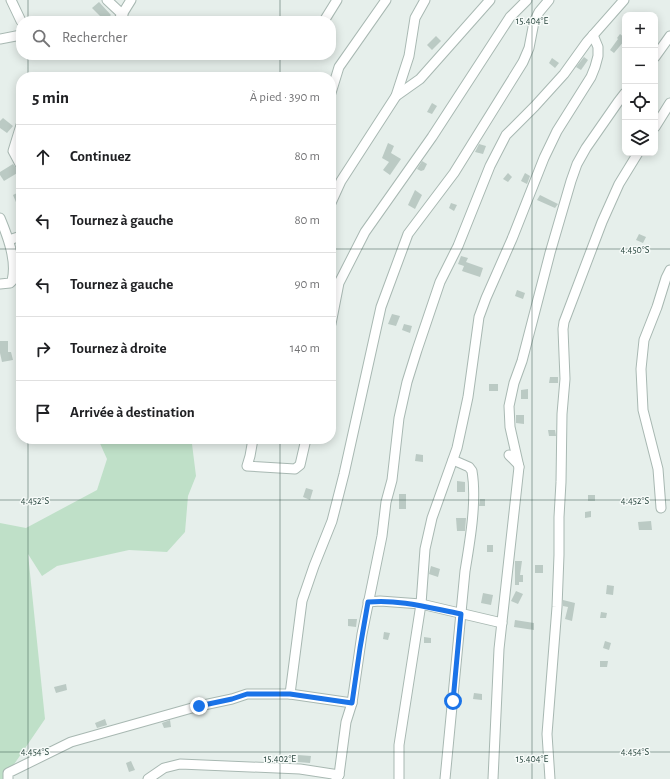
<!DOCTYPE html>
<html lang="fr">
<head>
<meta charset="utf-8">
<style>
  body { margin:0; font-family:"Alegreya Sans",sans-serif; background:#f6f6f6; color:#202124 }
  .controls { position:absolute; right:12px; top:12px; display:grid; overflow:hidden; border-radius:8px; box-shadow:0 2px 10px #0003 }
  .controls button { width:36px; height:36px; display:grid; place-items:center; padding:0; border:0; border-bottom:1px solid #e0e0e0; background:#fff; color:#202124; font:20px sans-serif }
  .stop { position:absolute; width:12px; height:12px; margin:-9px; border:3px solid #1a73e8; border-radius:50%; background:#fff }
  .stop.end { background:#1a73e8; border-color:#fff; box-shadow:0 1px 4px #0008 }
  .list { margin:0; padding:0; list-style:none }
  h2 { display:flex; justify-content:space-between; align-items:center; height:52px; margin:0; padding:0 16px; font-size:17px }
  h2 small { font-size:13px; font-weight:400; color:#757577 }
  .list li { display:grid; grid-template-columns:26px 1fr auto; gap:12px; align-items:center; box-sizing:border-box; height:64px; padding:0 16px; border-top:1px solid #e0e0e0 }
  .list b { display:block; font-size:15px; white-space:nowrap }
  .list em { font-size:13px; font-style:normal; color:#757577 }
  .icon { flex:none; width:22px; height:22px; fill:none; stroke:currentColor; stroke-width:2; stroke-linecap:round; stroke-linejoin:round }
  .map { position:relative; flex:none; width:670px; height:779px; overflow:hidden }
  .search { position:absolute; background:#fff; box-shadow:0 2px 10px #0003; left:16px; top:16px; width:320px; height:44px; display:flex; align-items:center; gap:10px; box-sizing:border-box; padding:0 14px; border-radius:16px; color:#757577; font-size:15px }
  .panel { position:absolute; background:#fff; box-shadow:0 2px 10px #0003; left:16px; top:72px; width:320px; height:372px; border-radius:16px }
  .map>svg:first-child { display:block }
</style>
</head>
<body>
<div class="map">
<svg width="670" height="779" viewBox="0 0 670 779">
  <rect width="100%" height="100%" fill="#e6efeb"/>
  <path fill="#bfe0c8" d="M98,439H187L192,444L196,476L188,496L185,532L167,552L129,550L57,566L42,576L28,554L45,719L4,779H0V523L26,528L97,490L107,459Z"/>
  <g fill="#bbcac4">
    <path d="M99,2L111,15L105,21L92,8Z"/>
    <path d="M620,34L625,38V40L614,53L610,50L618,39L617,38Z"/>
    <path d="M436,36L441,41L432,50L427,45Z"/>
    <path d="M584,57L588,60L581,70L576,67Z"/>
    <path d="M552,58L559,63L555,68L549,63Z"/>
    <path d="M432,103L437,106L432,114L427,112Z"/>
    <path d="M3,118L13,126L7,133L0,128V121Z"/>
    <path d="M388,143L394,146L391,153L401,159L390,175L383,170L389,162L382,158Z"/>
    <path d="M479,144L486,146L483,154L475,152Z"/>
    <path d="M422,161L427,164L424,170L421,171L417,169Z"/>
    <path d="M13,164L19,172L4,181L0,175V172Z"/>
    <path d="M508,173L512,177L508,182L503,179Z"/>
    <path d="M525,173L530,176L527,184L521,181Z"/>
    <path d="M415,190L422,195L415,209L408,205Z"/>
    <path d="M21,191V214L13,195Z"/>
    <path d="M540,195L558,204L555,208L537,200Z"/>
    <path d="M451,203L457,205L454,211L449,208Z"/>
    <path d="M639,234L646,237L643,243L636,240Z"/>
    <path d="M461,256L468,258L466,262L483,268L480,277L462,271L464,266L458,264Z"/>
    <path d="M517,290L525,293L523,299L515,296Z"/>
    <path d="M392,314L400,316L396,326L388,324Z"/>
    <path d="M404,324L412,326L410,333L402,330Z"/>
    <path d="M0,341H8V352H11L13,360L2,362L0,353Z"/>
    <path d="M550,377H558V383H549Z"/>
    <rect x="489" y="384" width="9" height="7"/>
    <path d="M528,389V399H521V390Z"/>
    <path d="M516,415H524V424L516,423Z"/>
    <path d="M548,430H555L556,436H549Z"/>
    <path d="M416,454L423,455V462L415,461Z"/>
    <path d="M457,481L465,482V492H457Z"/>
    <path d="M306,488L313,490L310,500L303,497Z"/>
    <rect x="399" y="494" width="7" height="15"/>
    <rect x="588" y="495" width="7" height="6"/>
    <path d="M480,499H485V506H479Z"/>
    <path d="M591,511V517L585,518V512Z"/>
    <path d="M456,518H466L465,531H457Z"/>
    <path d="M651,521L652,530H639L638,522Z"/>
    <rect x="487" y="545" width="6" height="7"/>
    <path d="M515,561H522L520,575H523V582H519V585H515Z"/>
    <rect x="535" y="565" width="8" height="8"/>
    <path d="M431,566L440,569L438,577L429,574Z"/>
    <path d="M607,585L614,586L613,595L606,594Z"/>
    <path d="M516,591L523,594L518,604L511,601Z"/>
    <path d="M483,593L493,595L491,605L481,603Z"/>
    <path d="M563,600L575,603L572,621L565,619L568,607L563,606Z"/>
    <path d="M601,612L607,613L606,618H600Z"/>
    <path d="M348,619H357L356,627L348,626Z"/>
    <path d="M515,620L534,623V630L514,627Z"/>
    <path d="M384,632L390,633L388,640L383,639Z"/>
    <path d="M424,637L431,638V643H424Z"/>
    <path d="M605,641L611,643L609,650L603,648Z"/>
    <path d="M600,661H608L607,667H600Z"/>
    <path d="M66,684L67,690L56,693L54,687Z"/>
    <path d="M474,693L482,694V700L473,699Z"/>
    <path d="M105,719L107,725L97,728L95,723Z"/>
    <path d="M170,720L171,727L164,728L162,723Z"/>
    <path d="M298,755L311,756L310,763L298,762Z"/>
    <path d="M131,761L135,770L129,772L126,763Z"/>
  </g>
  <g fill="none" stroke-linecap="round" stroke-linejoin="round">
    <defs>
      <g id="street">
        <path d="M11,0L21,21"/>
        <path d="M107,0L123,15"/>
        <path d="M118,21L131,0"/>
        <path d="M324,21L337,0"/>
        <path d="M0,39L21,35"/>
        <path d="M655,57L670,36"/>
        <path d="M331,93L339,67L386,0"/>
        <path d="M396,96L409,56L415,18L425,0"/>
        <path d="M21,125L13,151L21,166"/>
        <path d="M655,127L670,103"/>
        <path d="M331,203L341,181L396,96L420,79L490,0"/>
        <path d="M0,218C8,237 17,261 12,281L10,283L0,284"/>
        <path d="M9,240L21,236"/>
        <path d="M331,324L339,283L365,232L432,137L510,17L527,0"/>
        <path d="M253,439L250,456L247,466L295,469L300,465L306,439"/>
        <path d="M519,467L510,427L509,406L514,383L522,361L550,253L571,181L577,164L586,148L618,102L625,93"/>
        <path d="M661,508L658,469L643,410L641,369L644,340L657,307L666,278L670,270"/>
        <path d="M368,602L380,601L421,604L502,623"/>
        <path d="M290,694L302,601L314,566L332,521L344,474L377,325L381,307L408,234L454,173L523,62L529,48L534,22L539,12L549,0"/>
        <path d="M8,779V773L71,742L199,706L232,699L247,694H290L352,703"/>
        <path d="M148,779L164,768L180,764L300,769L339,775"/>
        <path d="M336,779L339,775L346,722L352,703L362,634L382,536L386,502L392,480L399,418L407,382L417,350L440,282L458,246L490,166L506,135L535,106L564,74L587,42L624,0"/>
        <path d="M399,779V745L421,604L425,549L432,518L457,448L468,397L479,317L486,298L512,239L544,158L557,131L591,77L595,67L598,56V47L593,35"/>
        <path d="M445,779L465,571C470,541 477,501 472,471L469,467L453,460"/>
        <path d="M493,779L499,649L519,467L518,464L509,455"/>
        <path d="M550,779L547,734L557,607L559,555V517L561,482L562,414L565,379L563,329L564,322L602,222L619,184L638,153"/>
      </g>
    </defs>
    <use href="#street" stroke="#a8b8b2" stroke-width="11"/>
    <use href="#street" stroke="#fff" stroke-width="9"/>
  </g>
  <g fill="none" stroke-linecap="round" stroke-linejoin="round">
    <path stroke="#1a73e8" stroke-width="5" d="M199,706L232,699L247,694H290L352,703L360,648L368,602C400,599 430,608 461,614L453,701"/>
  </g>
  <path fill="none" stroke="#24423a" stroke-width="1" stroke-opacity="0.45" d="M28,0V21M280,0V21M532,0V779M28,55V77M280,55V77M0,249H21M331,249H670M28,439V779M280,439V779M0,500H670M0,752H670"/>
  <g font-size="10" text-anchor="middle" fill="#24423a" stroke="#f7fbf9" stroke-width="3" stroke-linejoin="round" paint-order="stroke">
    <text x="532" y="24">15.404°E</text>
    <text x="635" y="253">4.450°S</text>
    <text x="35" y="504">4.452°S</text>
    <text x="635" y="504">4.452°S</text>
    <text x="35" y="755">4.454°S</text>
    <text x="635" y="755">4.454°S</text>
    <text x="280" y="762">15.402°E</text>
    <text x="532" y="762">15.404°E</text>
  </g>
</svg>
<div class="controls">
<button>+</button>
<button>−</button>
<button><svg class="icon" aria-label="locate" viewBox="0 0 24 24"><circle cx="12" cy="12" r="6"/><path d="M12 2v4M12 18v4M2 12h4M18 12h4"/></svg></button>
<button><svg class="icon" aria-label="layers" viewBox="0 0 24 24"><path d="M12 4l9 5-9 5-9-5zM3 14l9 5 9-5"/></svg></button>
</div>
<div class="stop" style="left:453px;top:701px"></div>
<div class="stop end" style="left:199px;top:706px"></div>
<div class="search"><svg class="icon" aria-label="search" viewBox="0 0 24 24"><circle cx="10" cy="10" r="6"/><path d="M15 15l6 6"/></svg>Rechercher</div>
<section class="panel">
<h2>5 min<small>À pied · 390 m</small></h2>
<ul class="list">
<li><svg class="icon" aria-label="ahead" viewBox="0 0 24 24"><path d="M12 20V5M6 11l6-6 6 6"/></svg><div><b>Continuez</b></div><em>80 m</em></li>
<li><svg class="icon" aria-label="left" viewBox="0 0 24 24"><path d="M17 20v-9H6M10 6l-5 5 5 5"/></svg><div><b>Tournez à gauche</b></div><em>80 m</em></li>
<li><svg class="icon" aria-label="left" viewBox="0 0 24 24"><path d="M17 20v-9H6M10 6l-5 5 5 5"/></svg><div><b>Tournez à gauche</b></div><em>90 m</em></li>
<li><svg class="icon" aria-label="right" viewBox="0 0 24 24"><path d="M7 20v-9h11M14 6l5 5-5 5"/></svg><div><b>Tournez à droite</b></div><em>140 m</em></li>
<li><svg class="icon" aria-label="arrive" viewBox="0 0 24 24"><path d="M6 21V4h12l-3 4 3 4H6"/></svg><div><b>Arrivée à destination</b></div></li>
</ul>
</section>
</div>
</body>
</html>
